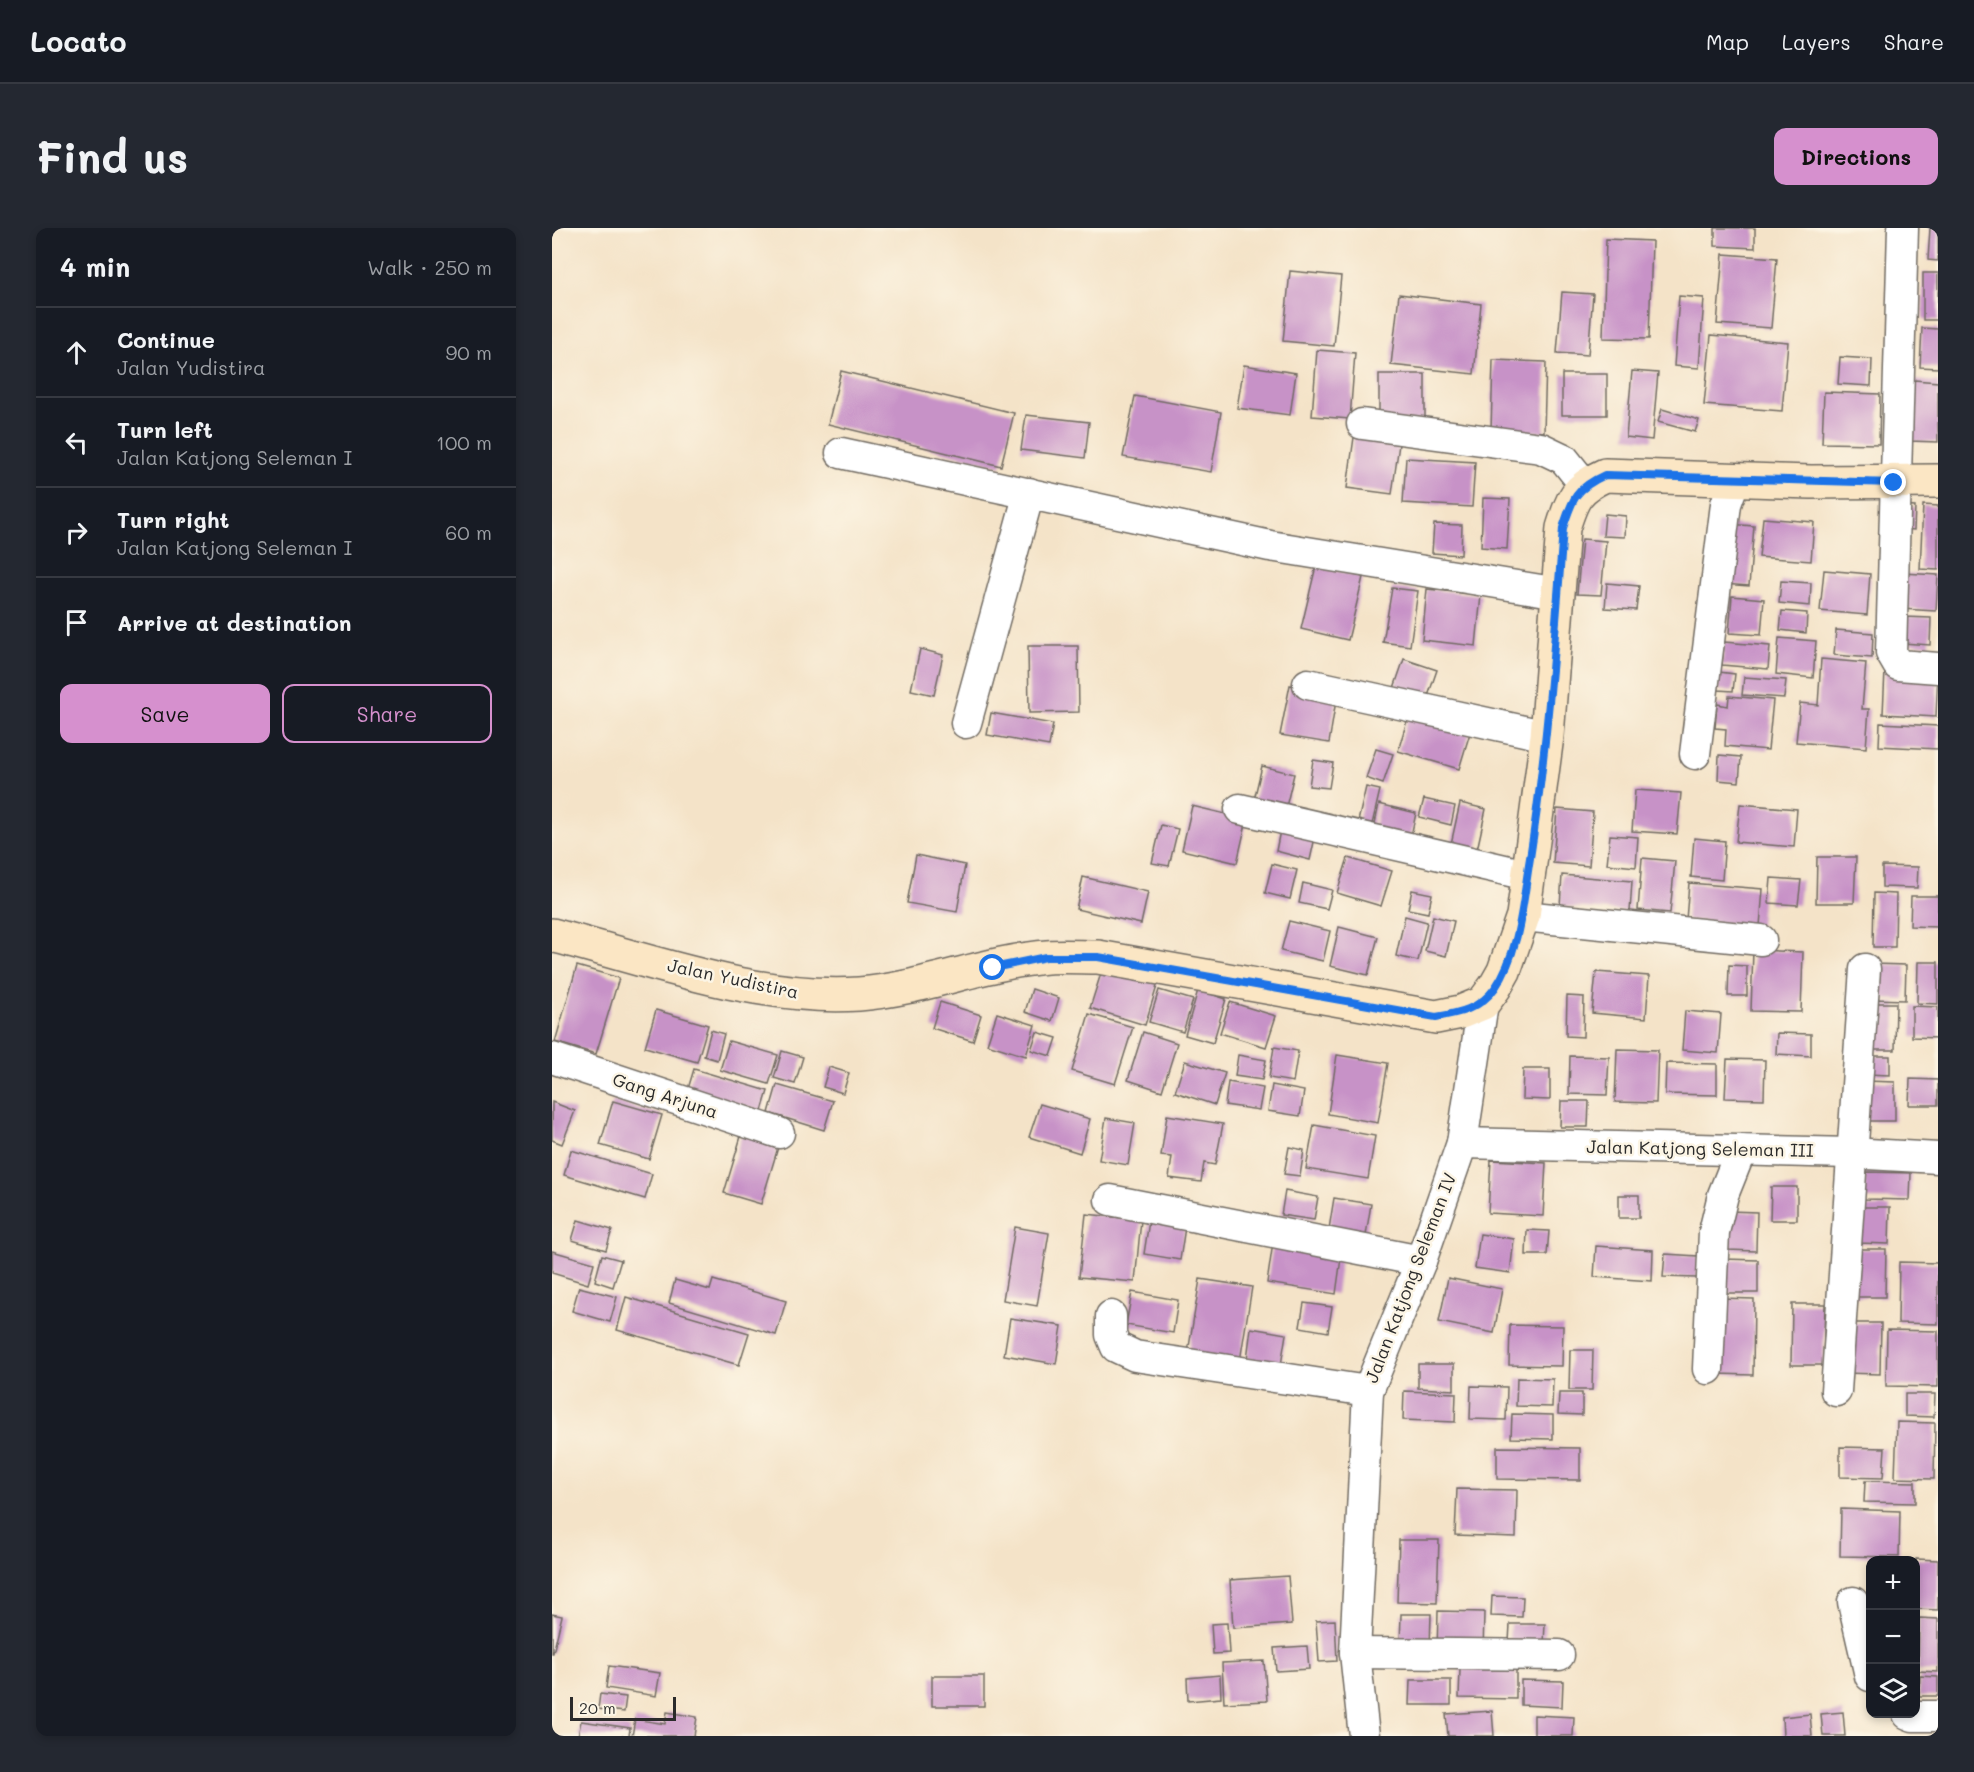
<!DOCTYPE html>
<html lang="en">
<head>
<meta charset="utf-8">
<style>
  body { margin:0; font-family:Mali,sans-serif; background:#242831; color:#f1f3f6 }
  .controls { position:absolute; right:18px; bottom:18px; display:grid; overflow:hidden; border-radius:12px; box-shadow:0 3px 9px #0003 }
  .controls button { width:54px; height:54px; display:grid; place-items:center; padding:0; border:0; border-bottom:2px solid #363941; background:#171b24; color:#f1f3f6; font:30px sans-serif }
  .scale { position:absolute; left:18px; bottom:15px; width:106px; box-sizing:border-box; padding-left:6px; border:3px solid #2b2b2b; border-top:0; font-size:16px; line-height:21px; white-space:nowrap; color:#2b2b2b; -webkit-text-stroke:4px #fcf5e5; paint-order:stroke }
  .stop { position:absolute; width:18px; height:18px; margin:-14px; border:4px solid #1a73e8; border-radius:50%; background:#fff }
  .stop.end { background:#1a73e8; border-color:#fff; box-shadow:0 2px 6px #0008 }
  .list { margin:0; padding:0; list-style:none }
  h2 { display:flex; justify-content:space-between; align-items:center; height:78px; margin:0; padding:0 24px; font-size:26px }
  h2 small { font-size:20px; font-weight:400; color:#9ea1a6 }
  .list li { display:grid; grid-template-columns:39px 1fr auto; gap:18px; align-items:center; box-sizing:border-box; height:90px; padding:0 24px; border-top:2px solid #363941 }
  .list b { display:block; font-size:22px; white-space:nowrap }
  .list p { margin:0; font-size:20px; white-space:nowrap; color:#9ea1a6 }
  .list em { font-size:20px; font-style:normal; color:#9ea1a6 }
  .actions { display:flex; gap:12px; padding:18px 24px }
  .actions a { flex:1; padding:14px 0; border:2px solid #d690ce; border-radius:12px; text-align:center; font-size:21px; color:#d690ce }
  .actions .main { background:#d690ce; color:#111 }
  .icon { flex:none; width:33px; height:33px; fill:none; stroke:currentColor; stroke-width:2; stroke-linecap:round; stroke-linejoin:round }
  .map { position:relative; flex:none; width:1386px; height:1508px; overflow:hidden; border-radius:12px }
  header { display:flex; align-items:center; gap:36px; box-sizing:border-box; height:84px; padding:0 30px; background:#171b24; border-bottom:2px solid #363941 }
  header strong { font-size:28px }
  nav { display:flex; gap:33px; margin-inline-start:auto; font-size:21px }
  .intro { display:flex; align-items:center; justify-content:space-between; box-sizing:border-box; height:144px; padding:0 36px }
  h1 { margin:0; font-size:42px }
  .button { padding:15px 27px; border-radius:12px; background:#d690ce; color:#111; font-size:21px; font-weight:700 }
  main { display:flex; gap:36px; padding:0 36px }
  aside { flex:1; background:#171b24; border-radius:12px; box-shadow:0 3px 9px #0003 }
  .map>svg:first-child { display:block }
</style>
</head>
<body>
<header>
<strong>Locato</strong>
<nav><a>Map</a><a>Layers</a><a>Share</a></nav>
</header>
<div class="intro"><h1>Find us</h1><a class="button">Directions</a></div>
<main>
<aside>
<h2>4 min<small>Walk · 250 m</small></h2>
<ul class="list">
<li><svg class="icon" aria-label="ahead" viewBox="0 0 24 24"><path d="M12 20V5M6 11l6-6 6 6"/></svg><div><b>Continue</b><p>Jalan Yudistira</p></div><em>90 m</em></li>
<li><svg class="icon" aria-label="left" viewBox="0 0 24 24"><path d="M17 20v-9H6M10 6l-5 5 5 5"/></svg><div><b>Turn left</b><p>Jalan Katjong Seleman I</p></div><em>100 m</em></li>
<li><svg class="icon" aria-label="right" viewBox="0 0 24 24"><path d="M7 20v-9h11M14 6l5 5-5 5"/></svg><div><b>Turn right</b><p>Jalan Katjong Seleman I</p></div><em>60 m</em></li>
<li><svg class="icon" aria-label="arrive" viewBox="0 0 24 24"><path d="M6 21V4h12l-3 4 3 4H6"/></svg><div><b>Arrive at destination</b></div></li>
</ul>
<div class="actions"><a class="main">Save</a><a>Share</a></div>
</aside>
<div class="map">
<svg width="1386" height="1508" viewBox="0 0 1386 1508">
  <rect width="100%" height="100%" fill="#fcf5e5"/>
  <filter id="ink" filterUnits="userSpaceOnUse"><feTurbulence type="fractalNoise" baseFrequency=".0167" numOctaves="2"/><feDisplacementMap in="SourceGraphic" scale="12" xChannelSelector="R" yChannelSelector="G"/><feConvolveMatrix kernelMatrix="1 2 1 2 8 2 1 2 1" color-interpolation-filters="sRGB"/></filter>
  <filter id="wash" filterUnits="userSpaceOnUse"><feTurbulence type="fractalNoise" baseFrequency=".008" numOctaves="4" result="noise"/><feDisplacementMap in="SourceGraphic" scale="24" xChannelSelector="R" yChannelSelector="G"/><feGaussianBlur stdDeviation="1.35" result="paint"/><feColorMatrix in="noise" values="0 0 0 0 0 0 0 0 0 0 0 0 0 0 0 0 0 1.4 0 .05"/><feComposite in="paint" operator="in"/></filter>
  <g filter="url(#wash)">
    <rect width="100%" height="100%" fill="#f4e3c8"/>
    <g id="blocks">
      <g fill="#c792c7">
        <path d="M1163,0H1203V20L1163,18Z"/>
        <path d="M1378,0H1386V33L1376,32Z"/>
        <path d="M1054,11L1100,13L1097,111L1051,110Z"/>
        <path d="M1171,26L1225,30L1219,100L1165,96Z"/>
        <path d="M738,43L789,48L782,118L731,113Z"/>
        <rect x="1371" y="45" width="15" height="47"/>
        <path d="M1010,64L1041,66L1036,127L1005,125Z"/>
        <path d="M847,66L929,76L922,146L839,137Z"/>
        <path d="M1127,68L1152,70L1147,140L1122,138Z"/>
        <path d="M1370,100L1386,101V140L1368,139Z"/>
        <path d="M1159,107L1236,114L1230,183L1152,177Z"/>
        <path d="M765,122L803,125L798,191L760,188Z"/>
        <path d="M1288,129L1320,131L1319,158L1286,156Z"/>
        <path d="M941,132L994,134L992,204L939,202Z"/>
        <path d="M692,137L744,145L738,187L685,180Z"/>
        <path d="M289,143L462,185L449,238L276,196Z"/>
        <path d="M1080,143L1106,145L1100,212L1074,209Z"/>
        <rect x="827" y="146" width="46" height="47"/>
        <rect x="1010" y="146" width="45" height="41"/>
        <path d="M1362,152L1386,154V214L1358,213Z"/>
        <path d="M1272,164L1328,166L1327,216L1270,215Z"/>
        <path d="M583,168L669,184L659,244L571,229Z"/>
        <path d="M1110,181L1147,192L1143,204L1106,194Z"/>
        <path d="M474,187L537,194L533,230L469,222Z"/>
        <path d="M803,202L848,209L840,266L795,260Z"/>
        <path d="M854,230L923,234L920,279L851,275Z"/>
        <path d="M931,270L958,271L955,321L929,319Z"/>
        <path d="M1371,277L1386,278V342L1368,341Z"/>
        <path d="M1346,278L1363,279L1362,302L1344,300Z"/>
        <path d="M1053,286L1074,288L1073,309L1051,308Z"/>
        <path d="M1211,290L1262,294L1259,333L1207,329Z"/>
        <path d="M882,296L910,297L909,327L880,325Z"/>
        <path d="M1176,296L1202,298L1197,358L1171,356Z"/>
        <path d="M1030,311L1054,313L1049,367L1025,366Z"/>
        <path d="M764,338L811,349L796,412L749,401Z"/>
        <path d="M1272,342L1318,346L1315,387L1268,383Z"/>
        <path d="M1351,345L1386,347L1384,383L1349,381Z"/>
        <path d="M1229,353L1259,355L1258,378L1227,375Z"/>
        <path d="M1055,355L1087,358L1084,382L1053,380Z"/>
        <path d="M840,360L866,363L858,418L831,414Z"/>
        <path d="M875,361L929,367L924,418L870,412Z"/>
        <path d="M1180,368L1212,371L1209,407L1177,405Z"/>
        <path d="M1230,383L1255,385L1254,405L1228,402Z"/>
        <path d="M1352,389L1379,390L1378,417L1351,415Z"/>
        <path d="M1284,402L1321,405L1320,430L1282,427Z"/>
        <path d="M1227,410L1264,413L1261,450L1224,446Z"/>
        <path d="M1172,414L1218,418L1216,441L1170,437Z"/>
        <path d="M476,418H526L527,484L477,485Z"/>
        <path d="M368,421L391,427L382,467L359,462Z"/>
        <path d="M852,431L885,442L874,474L841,463Z"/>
        <path d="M1269,431L1314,435L1310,481H1317L1314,520L1244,514L1248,475L1266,477Z"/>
        <path d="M1333,442L1386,444L1384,489L1331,486Z"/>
        <path d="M1167,444L1183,446L1181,463L1166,462Z"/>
        <path d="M1192,449L1234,452L1232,470L1190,467Z"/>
        <path d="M738,457L785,466L777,515L728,507Z"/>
        <path d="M1177,468L1221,472L1216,522L1173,518L1174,501L1163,500L1165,476L1176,478Z"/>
        <path d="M439,485L501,496L497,518L435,507Z"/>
        <path d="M857,486L918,505L907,541L846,523Z"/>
        <path d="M1328,495L1386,498V521L1327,518Z"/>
        <path d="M824,521L841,526L831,556L814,550Z"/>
        <path d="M1167,527L1189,529L1187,554L1166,552Z"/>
        <path d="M761,532L781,535L777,560L757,558Z"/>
        <path d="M710,538L742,546L734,579L702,572Z"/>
        <path d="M814,559L828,562L818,605L804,602Z"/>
        <path d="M1083,562L1129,565L1125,606L1080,603Z"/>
        <path d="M872,571L903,578L899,597L867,589Z"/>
        <path d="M908,575L934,581L925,622L899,616Z"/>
        <path d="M827,576L864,585L858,613L821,605Z"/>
        <path d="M1188,576L1245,581L1242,619L1184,614Z"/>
        <path d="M640,578L695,591L685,635L630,622Z"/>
        <path d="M1005,581L1041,584L1037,638L1001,635Z"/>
        <path d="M609,597L626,601L617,638L600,635Z"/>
        <path d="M729,597L764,605L758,632L724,623Z"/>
        <path d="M1058,607L1086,609L1084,639L1055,636Z"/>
        <path d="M1142,610L1173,613L1170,652L1139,649Z"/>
        <path d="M364,627L413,637L405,684L355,675Z"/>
        <path d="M1265,629H1304L1302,675H1264Z"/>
        <path d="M796,630L840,643L829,678L785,665Z"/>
        <path d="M1090,630L1123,633L1118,685L1086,682Z"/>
        <path d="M720,636L745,642L738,671L713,665Z"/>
        <path d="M1330,638L1366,639L1365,660L1330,659Z"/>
        <path d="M1010,647L1080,653L1078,684L1008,678Z"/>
        <path d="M531,649L596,664L589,696L524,681Z"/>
        <path d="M1219,650L1249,652L1246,677L1217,675Z"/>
        <path d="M751,655L780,662L775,681L747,675Z"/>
        <path d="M1137,655L1211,661L1208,698L1134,692Z"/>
        <path d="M860,662L880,666L876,685L856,681Z"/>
        <path d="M1322,665L1344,666L1343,719H1321Z"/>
        <path d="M1359,668H1386V699L1358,698Z"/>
        <path d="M853,688L875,694L866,733L844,728Z"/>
        <path d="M881,688L902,693L894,728L873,723Z"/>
        <path d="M737,693L778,703L771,733L729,723Z"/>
        <path d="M787,699L826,709L816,747L778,738Z"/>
        <path d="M1201,722L1251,724L1249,784L1199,783Z"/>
        <path d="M1366,734H1386V776L1365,775Z"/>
        <path d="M1321,736L1354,737L1353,772L1320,771Z"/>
        <path d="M1177,737L1195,738V768H1176Z"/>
        <path d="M25,738L67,750L44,826L3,814Z"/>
        <path d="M551,739L606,755L593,797L538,780Z"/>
        <path d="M1044,744L1097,748L1094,790L1040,785Z"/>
        <path d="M480,761L507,770L500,793L473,784Z"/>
        <path d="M607,762L641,772L631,804L597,794Z"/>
        <path d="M646,762L674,771L661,815L633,807Z"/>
        <path d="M1015,768L1032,769L1031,809L1014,808Z"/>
        <path d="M388,774L429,787L421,813L380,800Z"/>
        <path d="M678,774L724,788L714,819L668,805Z"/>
        <path d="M1316,775H1344L1343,822H1315Z"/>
        <path d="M1360,778L1386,779V810L1360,809Z"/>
        <path d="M104,782L156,797L145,834L93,819Z"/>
        <path d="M1133,783L1169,786L1166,825L1130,822Z"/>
        <path d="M445,785L483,797L474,828L435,816Z"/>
        <path d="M537,786L581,799L563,856L520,843Z"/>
        <path d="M159,802L172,806L165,832L152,828Z"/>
        <path d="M485,804L505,810L499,828L479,822Z"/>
        <path d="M591,804L625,815L610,863L576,852Z"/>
        <path d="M1225,805L1259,806V828L1224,826Z"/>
        <path d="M177,813L226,827L217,856L168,842Z"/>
        <path d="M722,819L746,823L741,854L717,850Z"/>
        <path d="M1065,821L1106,822L1104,875L1063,874Z"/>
        <path d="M230,823L251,829L243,856L222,850Z"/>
        <path d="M686,827L714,832L710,852L683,848Z"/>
        <path d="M785,827L836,835L826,895L776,886Z"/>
        <path d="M1018,828L1057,829L1055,867L1017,866Z"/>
        <path d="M1313,828H1338V847L1313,846Z"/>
        <path d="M1175,831L1213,832L1212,871L1173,870Z"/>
        <path d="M633,833L673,845L663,877L623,864Z"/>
        <path d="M1114,835L1165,836V867L1113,866Z"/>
        <path d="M277,839L297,845L291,865L271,859Z"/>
        <path d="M142,841L216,863L210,883L136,861Z"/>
        <path d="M971,841H998V872L970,871Z"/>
        <path d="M1358,851L1386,852V877H1357Z"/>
        <path d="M1313,853L1343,854V893H1312Z"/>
        <path d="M676,854L711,860L707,882L673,877Z"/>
        <path d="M225,857L281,873L272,902L217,885Z"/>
        <path d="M720,857L752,863L748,888L716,883Z"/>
        <path d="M61,873L110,887L97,931L48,917Z"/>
        <path d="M1009,873H1037L1036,899H1008Z"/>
        <path d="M0,874L23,883L10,916L0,912Z"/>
        <path d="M488,876L538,891L528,925L477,909Z"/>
        <path d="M615,887L671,896L663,937L652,935L649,954L617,950L620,929L609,928Z"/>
        <path d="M554,890L583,895L576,937L547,932Z"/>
        <path d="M762,897L823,908L816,951L754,941Z"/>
        <path d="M190,905L227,916L209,976L172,965Z"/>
        <path d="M737,919L752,922L748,948L732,946Z"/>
        <path d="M19,922L100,946L93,971L12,947Z"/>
        <path d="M939,932L994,935L991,988L936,985Z"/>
        <path d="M1313,944L1359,945L1358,972L1312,971Z"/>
        <path d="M1219,959H1245V992H1218Z"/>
        <path d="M733,963L766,969L762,992L729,987Z"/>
        <rect x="1067" y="967" width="20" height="23"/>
        <path d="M782,970L819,976L814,1007L777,1001Z"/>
        <path d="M1307,979H1338L1337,1016L1306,1015Z"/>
        <path d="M1176,983L1205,984L1204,1023L1175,1022Z"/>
        <path d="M534,986L589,992L583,1054L527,1049Z"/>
        <path d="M26,992L60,1002L54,1022L20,1012Z"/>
        <path d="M597,993L633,999L628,1032L592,1026Z"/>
        <path d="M463,999L497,1005L485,1078L451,1072Z"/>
        <path d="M975,1002L997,1003L995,1027H974Z"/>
        <path d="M928,1006L962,1011L958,1045L923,1040Z"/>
        <path d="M722,1008L790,1023L784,1066L715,1055Z"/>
        <path d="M1044,1018L1101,1022L1100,1053L1042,1049Z"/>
        <path d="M1304,1021H1334L1333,1069H1303Z"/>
        <path d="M0,1023L42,1035L36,1056L0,1045Z"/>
        <path d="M1113,1026L1146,1028L1145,1050L1111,1049Z"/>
        <path d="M50,1027L69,1032L61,1059L43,1053Z"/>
        <path d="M1172,1031L1206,1032V1065H1172Z"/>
        <path d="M1347,1034L1386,1035V1096L1346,1095Z"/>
        <path d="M896,1050L950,1061L942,1105L887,1094Z"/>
        <path d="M648,1051L700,1059L688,1133L636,1125Z"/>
        <path d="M123,1052L158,1062L161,1052L234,1073L224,1107L117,1075Z"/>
        <path d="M27,1059L65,1069L58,1094L20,1083Z"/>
        <path d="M580,1064L626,1072L621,1105L574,1097Z"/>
        <path d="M74,1069L197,1105L187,1137L65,1102Z"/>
        <path d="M1167,1070L1202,1071L1201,1147L1165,1146Z"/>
        <path d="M752,1075L780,1079L776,1104L748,1099Z"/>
        <path d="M1240,1076H1273L1271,1137H1239Z"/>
        <path d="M458,1090L510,1098L504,1136L452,1127Z"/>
        <path d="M1293,1095H1329L1328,1146L1292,1145Z"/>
        <path d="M958,1097L1011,1098L1010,1138L957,1137Z"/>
        <path d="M699,1100L734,1106L729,1137L695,1131Z"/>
        <path d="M1335,1102L1386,1103V1159L1334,1158Z"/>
        <path d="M1018,1122H1041L1040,1162H1017Z"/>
        <path d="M866,1136H902V1162L866,1160Z"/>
        <path d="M965,1150L1001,1151L1000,1179L964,1178Z"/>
        <path d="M919,1158L955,1159L954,1192L918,1191Z"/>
        <path d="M852,1163L904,1165L903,1194L851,1192Z"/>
        <path d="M1007,1165H1030V1187L1006,1186Z"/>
        <path d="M1353,1166H1383L1382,1189L1353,1188Z"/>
        <path d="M960,1186L1001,1187V1211L959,1210Z"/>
        <path d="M1345,1194L1383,1195L1382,1251L1343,1250Z"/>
        <path d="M945,1219L1028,1220V1252L945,1251Z"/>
        <path d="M1288,1219L1333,1220L1331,1250L1288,1249Z"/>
        <path d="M1313,1253L1363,1254V1275L1312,1274Z"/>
        <path d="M905,1261L965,1262L964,1309L903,1307Z"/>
        <path d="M1289,1281L1348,1283L1347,1329L1288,1328Z"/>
        <path d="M847,1312H887L885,1375L845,1374Z"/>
        <path d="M1364,1331L1386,1332V1382L1364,1381Z"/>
        <path d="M736,1348L740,1396L681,1400L678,1352Z"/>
        <path d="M940,1368L971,1369L970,1389L939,1388Z"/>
        <path d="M886,1383L932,1384L931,1426L885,1425Z"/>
        <path d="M0,1386L10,1388L1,1425H0Z"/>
        <path d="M849,1386H879L878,1419L848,1418Z"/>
        <path d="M1367,1390L1386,1391V1444L1366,1443Z"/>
        <path d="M783,1392L785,1433L767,1434L764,1393Z"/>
        <path d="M675,1395L677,1425L661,1426L659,1396Z"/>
        <path d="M958,1396H993L992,1415L957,1414Z"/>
        <path d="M755,1418L757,1441L724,1443L722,1420Z"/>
        <path d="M712,1433L715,1473L672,1475L670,1435Z"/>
        <path d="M57,1438L108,1445L104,1468L54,1460Z"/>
        <path d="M908,1441L964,1442V1471L907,1470Z"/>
        <path d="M668,1447L669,1470L636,1473L635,1450Z"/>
        <rect x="380" y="1448" width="52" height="30"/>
        <path d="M1368,1448L1386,1449V1468H1367Z"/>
        <path d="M858,1452H899V1477H857Z"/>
        <path d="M969,1452L1011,1453L1010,1479L969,1477Z"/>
        <path d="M48,1466L74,1469L72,1484L46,1481Z"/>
        <path d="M940,1483L942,1508H896L894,1486Z"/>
        <path d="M115,1484L145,1489L142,1508H80L83,1491L113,1496Z"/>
        <path d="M1291,1484L1293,1508H1271L1269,1486Z"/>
        <path d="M1258,1486L1260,1508H1231L1230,1489Z"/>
        <path d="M982,1487L1022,1489L1021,1508H982Z"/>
        <path d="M29,1493L78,1500L77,1508H26Z"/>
      </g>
    </g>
  </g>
  <g filter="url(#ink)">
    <use href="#blocks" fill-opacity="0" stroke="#716b62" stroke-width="1.5"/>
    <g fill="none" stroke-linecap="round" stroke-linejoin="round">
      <defs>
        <g id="street">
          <path d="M1351,0L1339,425L1346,437L1386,440"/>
          <path d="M810,196L989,220L1012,231L1032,256"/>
          <path d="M289,225L718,318L1007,365"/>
          <path d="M756,456L995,508"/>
          <path d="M414,495L477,265"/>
          <path d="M1143,526L1174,276L1183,251"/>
          <path d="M688,581L975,647"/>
          <path d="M971,688L1209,712"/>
          <path d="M0,830L227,905"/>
          <path d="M910,915L1298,925L1386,930"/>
          <path d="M558,972L869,1033"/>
          <path d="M559,1088V1107L564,1119L583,1128L816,1163"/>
          <path d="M1156,1141L1162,1004L1171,967L1189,922"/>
          <path d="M1284,1163L1313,741"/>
          <path d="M1301,1374L1318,1448"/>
          <path d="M803,1425L1007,1427"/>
          <path d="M1356,1486L1361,1488H1386"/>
          <path d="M812,1508L803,1425L816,1163L869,1033L910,915L931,775"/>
        </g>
        <path id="secondary" d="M0,707C97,732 207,773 307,766C372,761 432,734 495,729C512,728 529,729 546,729L884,789L909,784L931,775L943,759L952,743L971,688L995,508L1011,300C1020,271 1024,260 1053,247L1259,254L1386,253"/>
      </defs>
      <use href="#street" stroke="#716b62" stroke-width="33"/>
      <use href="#secondary" stroke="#716b62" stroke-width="36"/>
      <use href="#street" stroke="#fff" stroke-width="30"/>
      <use href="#secondary" stroke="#fbe6c4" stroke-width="33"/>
    </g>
  </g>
  <g fill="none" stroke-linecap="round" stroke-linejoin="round" filter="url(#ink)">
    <path stroke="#1a73e8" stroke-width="8" d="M441,740L494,729H546L884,789C907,785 928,781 943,760C968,724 971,672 978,630C995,520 1003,411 1011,300C1020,271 1024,260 1053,247L1342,255"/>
  </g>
  <g text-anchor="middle" stroke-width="5" stroke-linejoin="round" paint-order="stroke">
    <g font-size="18" fill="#2b2b2b" stroke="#fcf5e5">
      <text transform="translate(181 751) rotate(12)" y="6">Jalan Yudistira</text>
      <text transform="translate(113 868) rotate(18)" y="6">Gang Arjuna</text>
      <text transform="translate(1148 921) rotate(1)" y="6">Jalan Katjong Seleman III</text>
      <text transform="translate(859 1050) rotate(-69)" y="6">Jalan Katjong Seleman IV</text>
    </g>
  </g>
</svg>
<div class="controls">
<button>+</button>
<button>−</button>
<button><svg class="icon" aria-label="layers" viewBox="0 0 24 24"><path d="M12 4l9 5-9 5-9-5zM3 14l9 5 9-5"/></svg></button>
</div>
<div class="scale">20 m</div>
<div class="stop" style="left:441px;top:740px"></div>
<div class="stop end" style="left:1342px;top:255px"></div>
</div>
</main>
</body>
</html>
